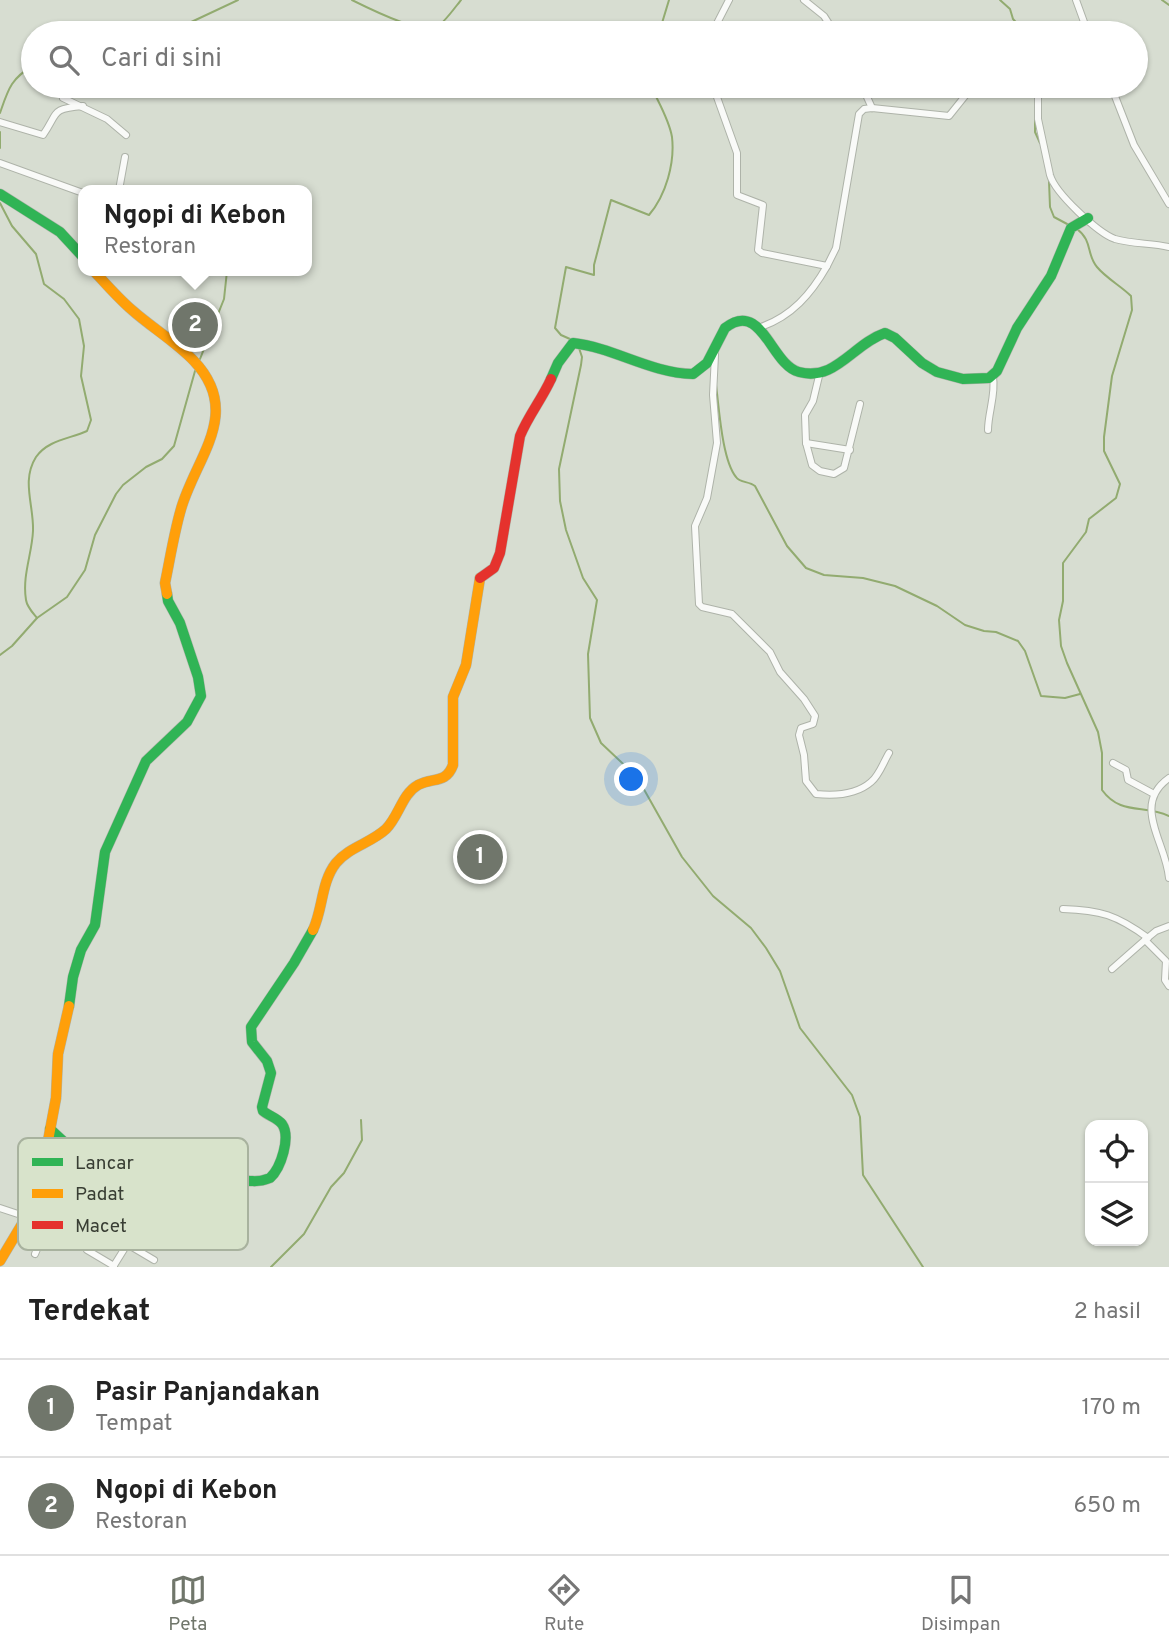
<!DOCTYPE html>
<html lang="id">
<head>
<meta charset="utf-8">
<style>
  body { margin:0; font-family:Overpass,sans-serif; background:#f6f6f6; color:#222 }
  .controls { position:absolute; right:21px; bottom:21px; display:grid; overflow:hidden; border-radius:14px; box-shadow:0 2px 5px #0004 }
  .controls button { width:63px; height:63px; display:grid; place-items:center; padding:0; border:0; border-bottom:2px solid #e0e0e0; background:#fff; color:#222; font:35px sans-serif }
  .you { position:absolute; left:632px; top:780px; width:24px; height:24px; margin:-18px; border:5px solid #fff; border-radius:50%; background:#1a73e8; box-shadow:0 0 0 10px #1a73e833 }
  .badge { display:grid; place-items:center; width:46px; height:46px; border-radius:50%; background:#70766b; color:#fff; font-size:23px; font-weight:700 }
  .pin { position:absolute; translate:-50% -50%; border:4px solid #fff; box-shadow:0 2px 7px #0006 }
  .popup { position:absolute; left:78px; top:185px; width:234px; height:91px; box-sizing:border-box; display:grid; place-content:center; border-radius:14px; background:#fff; filter:drop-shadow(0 2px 5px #0005); font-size:23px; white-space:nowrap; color:#767676 }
  .popup b { font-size:26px; color:#222 }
  .popup::after { content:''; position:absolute; left:50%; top:100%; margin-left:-14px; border:14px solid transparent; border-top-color:#fff }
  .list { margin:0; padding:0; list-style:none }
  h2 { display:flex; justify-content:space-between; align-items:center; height:91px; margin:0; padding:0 28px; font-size:30px }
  h2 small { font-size:23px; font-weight:400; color:#767676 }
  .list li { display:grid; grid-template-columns:46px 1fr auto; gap:21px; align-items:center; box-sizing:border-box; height:98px; padding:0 28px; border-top:2px solid #e0e0e0 }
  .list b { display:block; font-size:26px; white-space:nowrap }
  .list p { margin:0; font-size:23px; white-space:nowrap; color:#767676 }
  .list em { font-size:23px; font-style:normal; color:#767676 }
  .icon { flex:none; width:38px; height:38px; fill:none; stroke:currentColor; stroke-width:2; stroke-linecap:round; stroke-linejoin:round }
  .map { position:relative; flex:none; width:1169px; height:1267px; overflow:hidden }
  .search { position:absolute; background:#fff; box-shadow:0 2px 5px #0004; left:21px; right:21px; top:21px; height:77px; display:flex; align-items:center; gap:18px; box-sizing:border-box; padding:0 24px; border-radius:38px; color:#767676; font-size:26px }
  .sheet { height:287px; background:#fff }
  nav { display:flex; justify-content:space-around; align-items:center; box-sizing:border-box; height:98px; border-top:2px solid #e0e0e0; background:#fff; font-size:19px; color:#767676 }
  nav a { display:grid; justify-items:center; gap:4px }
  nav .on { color:#70766b }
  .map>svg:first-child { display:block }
</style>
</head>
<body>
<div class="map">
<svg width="1169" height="1267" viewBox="0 0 1169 1267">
  <rect width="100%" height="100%" fill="#d7ddd1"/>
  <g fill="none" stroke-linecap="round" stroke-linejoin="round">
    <g stroke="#92ab70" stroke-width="2">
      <path d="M352,0C368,8 418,33 435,28C442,26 456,6 461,0"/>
      <path d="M1000,0L1010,9L1013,19L1026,33"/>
      <path d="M1162,0L1169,5"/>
      <path d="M103,33L136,27L187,24L238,0"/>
      <path d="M659,33L669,0"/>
      <path d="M1035,111V132L1040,143"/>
      <path d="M0,113C8,90 11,78 33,66"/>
      <path d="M0,132V148"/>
      <path d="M1049,181L1050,207L1054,217L1069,225"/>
      <path d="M0,203L12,226L36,254L44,284L64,299L79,319L84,346L81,376L91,420L87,431C69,439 48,440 36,457C21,481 34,505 33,531C32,554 22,576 26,600C27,607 33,613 37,618"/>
      <path d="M1077,229C1093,241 1086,254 1097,267C1106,278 1121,286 1131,296L1132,310L1112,376L1104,437V451L1120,484L1116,498L1089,519L1086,532L1063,563V601L1059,620L1061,646L1067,663L1098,732L1102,753V790C1121,816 1144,804 1169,816"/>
      <path d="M570,339L561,335L555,328L566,267L594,275V265L611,200L649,215C666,195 675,163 672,137C669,119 658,102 651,86"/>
      <path d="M579,348L582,357L581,365L559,469L560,501L566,530L583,578L597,600L588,654L590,718L601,743L637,777L682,857L713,896L751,928L766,948L780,971L800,1028L852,1095L860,1117L863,1175L923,1267"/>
      <path d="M200,359L224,299L227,271"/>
      <path d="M716,385C719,407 722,460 736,477C740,483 749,481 755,486L787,546L806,568L824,575L863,578L895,586L937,606L965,625L984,631L996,632L1018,641L1025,651L1041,696L1065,698L1080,694"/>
      <path d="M0,655L12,646L37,618L67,597L85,570L95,535L116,494L123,485L146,467L162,459L174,446L195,371"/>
      <path d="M271,1267L304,1234L331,1187L344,1173L362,1140L361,1120"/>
    </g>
    <defs>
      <g id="street">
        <path d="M804,0L824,16L831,27L826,33"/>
        <path d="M1076,0L1088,33"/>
        <path d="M712,33L729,0"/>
        <path d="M713,86L737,153V195L763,205L758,250L762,253L827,266C811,294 792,316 761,327"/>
        <path d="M862,86L872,108"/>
        <path d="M1038,86V119L1050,175C1055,193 1098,233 1115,239C1132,244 1151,243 1169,247"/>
        <path d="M1111,86L1134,145L1169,204"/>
        <path d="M63,98L107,119L126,135"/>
        <path d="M0,122L43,135C59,112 50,109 83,106"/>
        <path d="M0,163L83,193"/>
        <path d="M119,190L125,157"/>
        <path d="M827,266L836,248L859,114L864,109L872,108L949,116L973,86"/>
        <path d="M715,355L713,395L717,443L707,498L695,526L699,604L702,607L732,614L770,652L780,672L804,699L815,716L813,724L801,728L799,735L804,755L806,781L816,794C835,796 856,795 871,782C879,776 884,761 889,753"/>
        <path d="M819,376L813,401L805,415L806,443L812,465L820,471L834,474L844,468L860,404"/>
        <path d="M988,430C988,413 996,394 993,377"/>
        <path d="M806,443L850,450"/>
        <path d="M1113,763L1126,770L1128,780L1154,794"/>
        <path d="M1169,778C1131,805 1166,842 1169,878"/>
        <path d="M1063,909C1100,910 1117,915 1148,938"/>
        <path d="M1169,926L1156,931L1145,940L1166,961L1165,980L1169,986"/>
        <path d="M1112,969L1145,940"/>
        <path d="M44,1162L75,1187L96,1198L112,1209L140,1219L141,1222L113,1267"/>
        <path d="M0,1208L27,1217"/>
        <path d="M22,1226L42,1237L35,1254"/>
        <path d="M127,1244L154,1260"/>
        <path d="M87,1250L114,1266"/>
      </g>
      <g id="fast">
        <path d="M0,194L60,232L83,257"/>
        <path d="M551,379L558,363L573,343C615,348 650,373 693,374L707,363L725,328C762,299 771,365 799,372C835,382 853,344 885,333L895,338L922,363L937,372L963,379L989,378L997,371L1017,328L1051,276L1071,228L1088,218"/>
        <path d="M69,1006L73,977L81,950L95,925L105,852L146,761L187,722L201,696L198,677L180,623L168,601L167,594"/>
        <path d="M50,1129C62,1140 74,1152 88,1161C127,1186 172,1179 216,1177C235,1176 251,1186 270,1178C281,1168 291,1137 282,1124C277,1118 269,1116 263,1111L262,1107L271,1073L267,1061L252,1042L251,1027L294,963L313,930"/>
      </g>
      <g id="slow">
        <path d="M94,271C106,284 118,298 132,310C151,327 176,342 194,361C243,413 196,457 181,509C174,533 170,559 165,583L167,594"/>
        <path d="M313,930C323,909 321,882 336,863C349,847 371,843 386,829C399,816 402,794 418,785C433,777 446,784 453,765V697L466,665L480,578"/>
        <path d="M0,1261L31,1209L42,1173L56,1098L58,1054L69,1006"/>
      </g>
      <path id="jam" d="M480,578L494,568L500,553L520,436C528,416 542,399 551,379"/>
    </defs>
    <use href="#street" stroke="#aeb3a9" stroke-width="8"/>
    <use href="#fast" stroke="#aeb3a9" stroke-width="11"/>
    <use href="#slow" stroke="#aeb3a9" stroke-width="11"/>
    <use href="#jam" stroke="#aeb3a9" stroke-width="11"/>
    <use href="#street" stroke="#f9faf8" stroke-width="6"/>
    <use href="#fast" stroke="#30b455" stroke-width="10"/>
    <use href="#slow" stroke="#ff9f0a" stroke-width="10"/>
    <use href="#jam" stroke="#e5322d" stroke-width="10"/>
  </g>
  <rect x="18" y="1138" width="230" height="112" rx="10" fill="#d8e3cb" stroke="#a8b29e" stroke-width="2"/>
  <rect x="32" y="1158" width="31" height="8" fill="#30b455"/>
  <rect x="32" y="1189" width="31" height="9" fill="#ff9f0a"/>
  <rect x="32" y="1221" width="31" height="8" fill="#e5322d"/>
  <g font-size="19" fill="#393e34">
    <text x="75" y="1169">Lancar</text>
    <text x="75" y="1200">Padat</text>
    <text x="75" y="1232">Macet</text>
  </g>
</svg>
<div class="controls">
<button><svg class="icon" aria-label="locate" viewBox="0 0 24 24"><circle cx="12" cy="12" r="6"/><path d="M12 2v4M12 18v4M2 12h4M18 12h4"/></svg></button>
<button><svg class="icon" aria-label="layers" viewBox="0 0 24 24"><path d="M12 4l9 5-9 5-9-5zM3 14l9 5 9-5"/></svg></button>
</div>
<div class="you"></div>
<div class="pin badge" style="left:480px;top:857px">1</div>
<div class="pin badge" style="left:195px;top:325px">2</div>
<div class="popup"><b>Ngopi di Kebon</b>Restoran</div>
<div class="search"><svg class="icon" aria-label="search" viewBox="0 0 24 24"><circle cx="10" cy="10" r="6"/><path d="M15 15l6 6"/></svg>Cari di sini</div>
</div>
<section class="sheet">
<h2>Terdekat<small>2 hasil</small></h2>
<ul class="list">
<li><span class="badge">1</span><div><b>Pasir Panjandakan</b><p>Tempat</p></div><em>170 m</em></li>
<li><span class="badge">2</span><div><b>Ngopi di Kebon</b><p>Restoran</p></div><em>650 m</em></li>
</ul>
</section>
<nav>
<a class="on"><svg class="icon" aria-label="map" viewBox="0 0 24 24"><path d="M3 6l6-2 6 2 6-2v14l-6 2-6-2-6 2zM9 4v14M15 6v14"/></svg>Peta</a>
<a><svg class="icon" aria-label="directions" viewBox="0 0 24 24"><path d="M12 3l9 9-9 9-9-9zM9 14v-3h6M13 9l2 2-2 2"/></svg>Rute</a>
<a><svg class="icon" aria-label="saved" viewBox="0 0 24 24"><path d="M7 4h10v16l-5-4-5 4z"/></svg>Disimpan</a>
</nav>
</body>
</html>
